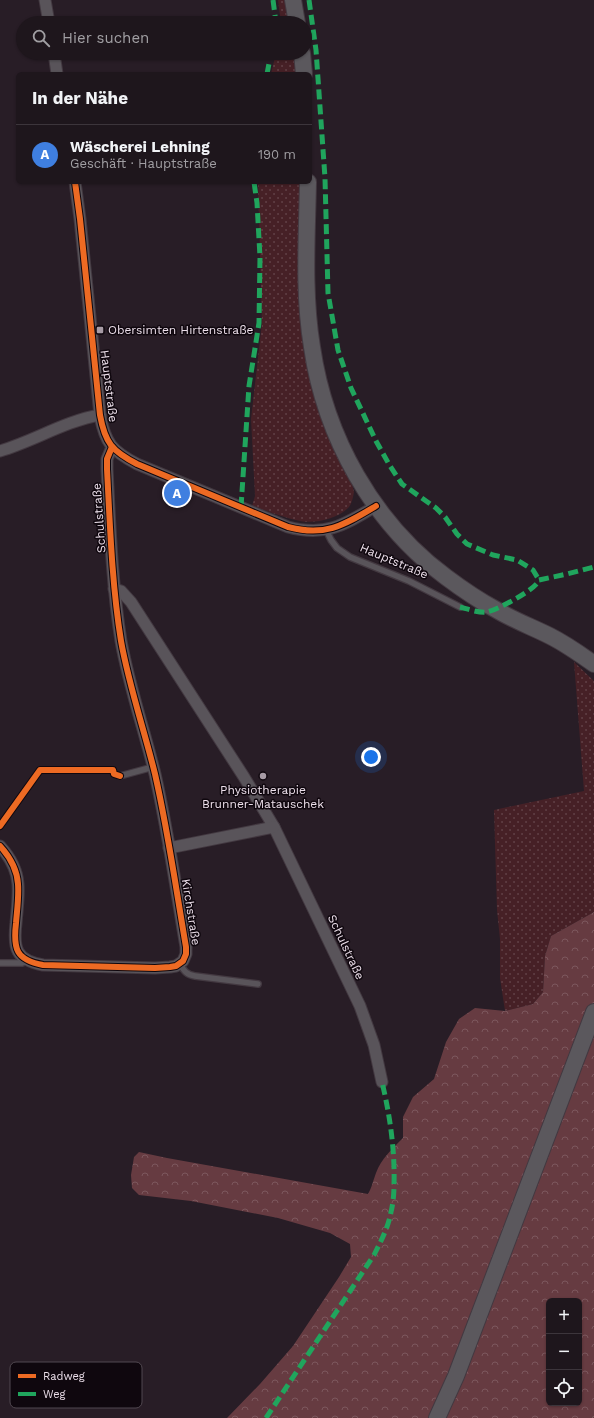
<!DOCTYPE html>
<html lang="de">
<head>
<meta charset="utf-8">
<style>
  body { margin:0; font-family:"Work Sans",sans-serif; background:#261f25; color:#f1f3f6 }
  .controls { position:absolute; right:12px; bottom:12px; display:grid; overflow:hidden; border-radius:6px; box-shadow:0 1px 3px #0004 }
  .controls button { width:36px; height:36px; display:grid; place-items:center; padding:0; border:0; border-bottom:1px solid #3c353b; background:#1e161c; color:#f1f3f6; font:20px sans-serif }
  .you { position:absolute; left:371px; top:757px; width:14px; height:14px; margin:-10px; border:3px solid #fff; border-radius:50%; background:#1a73e8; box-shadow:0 0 0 6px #1a73e833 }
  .badge { display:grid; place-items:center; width:26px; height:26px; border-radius:50%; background:#db2777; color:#fff; font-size:13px; font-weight:700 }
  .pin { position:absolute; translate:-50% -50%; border:2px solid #fff; box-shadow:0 1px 4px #0006 }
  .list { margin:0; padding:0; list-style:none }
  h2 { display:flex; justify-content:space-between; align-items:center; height:52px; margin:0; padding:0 16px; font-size:17px }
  h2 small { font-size:13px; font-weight:400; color:#a19fa3 }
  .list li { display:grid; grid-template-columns:26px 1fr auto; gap:12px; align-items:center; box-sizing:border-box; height:60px; padding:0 16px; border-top:1px solid #3c353b }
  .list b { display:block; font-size:15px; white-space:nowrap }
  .list p { margin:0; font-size:13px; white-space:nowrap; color:#a19fa3 }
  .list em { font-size:13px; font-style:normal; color:#a19fa3 }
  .icon { flex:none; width:22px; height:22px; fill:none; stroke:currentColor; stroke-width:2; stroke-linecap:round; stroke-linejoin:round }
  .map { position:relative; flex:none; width:594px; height:1418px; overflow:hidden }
  .search { position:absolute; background:#1e161c; box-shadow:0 1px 3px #0004; left:16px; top:16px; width:296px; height:44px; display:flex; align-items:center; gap:10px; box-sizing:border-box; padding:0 14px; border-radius:22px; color:#a19fa3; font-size:15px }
  .panel { position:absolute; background:#1e161c; box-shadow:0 1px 3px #0004; left:16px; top:72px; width:296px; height:112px; border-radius:6px }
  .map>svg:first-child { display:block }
</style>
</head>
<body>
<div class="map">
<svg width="594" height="1418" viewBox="0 0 594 1418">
  <defs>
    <pattern id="green-dots" width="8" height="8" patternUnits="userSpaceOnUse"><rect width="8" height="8" fill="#462026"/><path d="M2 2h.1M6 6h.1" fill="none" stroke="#614046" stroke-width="1.8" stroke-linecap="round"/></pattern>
    <pattern id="forest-crowns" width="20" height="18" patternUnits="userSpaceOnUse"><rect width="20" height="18" fill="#663b41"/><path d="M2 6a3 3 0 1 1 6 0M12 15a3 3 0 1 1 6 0" fill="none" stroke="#7c575d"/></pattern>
  </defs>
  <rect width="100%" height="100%" fill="#281d26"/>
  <g fill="url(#green-dots)">
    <path d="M278,0H287L291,23H281Z"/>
    <path d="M276,53H296L299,74H271Z"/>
    <path d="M258,182H303L302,293L354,492C353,497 352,503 349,507C338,519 315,524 300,521C284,518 268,511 252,506L255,496L251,419L262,323Z"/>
    <path d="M574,662L594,681V912L551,936L545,956L543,992L533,1004L505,1011L500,978V939L497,910L494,810L584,791Z"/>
  </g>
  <path fill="url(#forest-crowns)" fill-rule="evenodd" d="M594,912V1418H227L260,1384L293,1346L339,1277L351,1257L350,1244L330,1233L278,1218L191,1201L139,1195L132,1188L131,1175L134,1157L139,1152L167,1158L368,1194C372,1187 373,1181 376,1173C381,1159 392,1149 403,1138V1117L413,1097L434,1079L446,1042L459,1019L475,1008L505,1011L533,1004L543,992L545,956L551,936ZM549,1301H579V1403H549Z"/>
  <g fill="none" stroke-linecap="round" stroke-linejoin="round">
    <defs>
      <g id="service">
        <path d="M326,530L331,540L337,548L350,557L409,581L460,607"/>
        <path d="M120,776L153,767"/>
        <path d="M0,963H22L27,961"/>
        <path d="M180,964C184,971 187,975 195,976L258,984"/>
      </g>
      <g id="minor">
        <path d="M45,0L49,23"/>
        <path d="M54,53L57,74"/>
        <path d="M75,182L80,219L100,415C105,443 112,451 137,464L288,527C326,537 344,525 376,506"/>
        <path d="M0,451C34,441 65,421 100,415"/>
        <path d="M114,589L121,591L131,602L244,777L274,827L360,1006L374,1045L382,1082"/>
        <path d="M0,846C10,857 17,869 18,884C19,897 17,910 16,923C13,949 16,960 43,965L155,968L170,967L176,966L183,961L186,954V947C176,889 168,831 155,774C144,729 129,686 121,641C112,585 110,527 107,469V459L112,447"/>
        <path d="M169,848L274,827"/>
      </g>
      <g id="secondary">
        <path d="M293,0L297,23"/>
        <path d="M302,53L304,74"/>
        <path d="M308,182C307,237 303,293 312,347C325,437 373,523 446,577C462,589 478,600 495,609C513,620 532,627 550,636C566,644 580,654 594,664"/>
        <path d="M437,1418L456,1376L594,1012"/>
      </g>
    </defs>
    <use href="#service" stroke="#433941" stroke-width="8"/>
    <use href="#minor" stroke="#433941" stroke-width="13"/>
    <use href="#secondary" stroke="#433941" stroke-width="18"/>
    <use href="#service" stroke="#59545a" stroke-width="5.5"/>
    <use href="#minor" stroke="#59545a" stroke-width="11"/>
    <use href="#secondary" stroke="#5b585d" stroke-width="16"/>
    <g stroke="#20a55d" stroke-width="5" stroke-dasharray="10 5" stroke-linecap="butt">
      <path d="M273,0L276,23"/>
      <path d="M309,0L316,50L325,178L328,293L338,350L351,388L376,441L390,466L402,484L436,508L445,517L457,534L467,544L493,555L517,560L533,570L539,580"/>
      <path d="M267,74L271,53"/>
      <path d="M241,507L249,386L259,323L260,257L257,203L254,182"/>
      <path d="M539,580L567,574L594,567"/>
      <path d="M460,607C468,609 478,613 487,612C497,610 537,589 539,580"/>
      <path d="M266,1418L374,1255C381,1241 388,1228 391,1212C393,1204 394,1194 394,1185C395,1150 390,1116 382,1082"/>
    </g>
    <defs>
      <g id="cycleway">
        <path d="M75,182L80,219L100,415C105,443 112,451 137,464L288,527C326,537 344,525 376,506"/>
        <path d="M0,826L40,770H113L114,774L120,776"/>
        <path d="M0,846C10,857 17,869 18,884C19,897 17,910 16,923C13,949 16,960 43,965L155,968L170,967L176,966L183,961L186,954V947C176,889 168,831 155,774C144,729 129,686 121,641C112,585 110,527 107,469V459L112,447"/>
      </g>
    </defs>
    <use href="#cycleway" stroke="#0f070e" stroke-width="8"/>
    <use href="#cycleway" stroke="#ed6a23" stroke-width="6"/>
  </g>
  <g fill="#a79ba5" stroke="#0f070e" stroke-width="1.5">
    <rect x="96" y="326" width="8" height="8" rx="2"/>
    <circle cx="263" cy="776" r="4"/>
  </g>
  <g text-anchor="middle" stroke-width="3" stroke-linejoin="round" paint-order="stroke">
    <g font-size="12" fill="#ecdfea" stroke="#0f070e" text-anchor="start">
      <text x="108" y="334">Obersimten Hirtenstraße</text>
      <text x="263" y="794" text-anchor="middle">Physiotherapie<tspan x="263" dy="14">Brunner-Matauschek</tspan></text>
    </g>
    <g font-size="12" fill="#ecdfea" stroke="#0f070e">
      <text transform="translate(109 386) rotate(83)" y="4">Hauptstraße</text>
      <text transform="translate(99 518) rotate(-94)" y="4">Schulstraße</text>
      <text transform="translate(394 561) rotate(23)" y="4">Hauptstraße</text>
      <text transform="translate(191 912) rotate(81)" y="4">Kirchstraße</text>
      <text transform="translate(346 947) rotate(65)" y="4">Schulstraße</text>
    </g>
  </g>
  <rect x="10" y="1362" width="132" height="46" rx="6" fill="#0f070e" stroke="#514850" stroke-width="1"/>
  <rect x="18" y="1374" width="18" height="4" fill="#ed6a23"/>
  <rect x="18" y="1392" width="18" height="4" fill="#20a55d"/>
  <g font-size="11" fill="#ecdfea">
    <text x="43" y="1380">Radweg</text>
    <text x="43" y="1398">Weg</text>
  </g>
</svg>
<div class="controls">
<button>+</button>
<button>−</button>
<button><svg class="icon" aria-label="locate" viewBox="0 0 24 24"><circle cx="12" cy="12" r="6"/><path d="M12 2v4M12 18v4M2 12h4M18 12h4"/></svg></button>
</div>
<div class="you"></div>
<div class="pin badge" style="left:177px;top:493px;background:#3f7fe0">A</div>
<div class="search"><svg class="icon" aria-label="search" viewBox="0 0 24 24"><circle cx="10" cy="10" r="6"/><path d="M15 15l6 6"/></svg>Hier suchen</div>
<section class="panel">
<h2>In der Nähe<small></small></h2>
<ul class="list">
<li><span class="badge" style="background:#3f7fe0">A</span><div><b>Wäscherei Lehning</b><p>Geschäft · Hauptstraße</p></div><em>190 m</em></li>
</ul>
</section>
</div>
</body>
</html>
